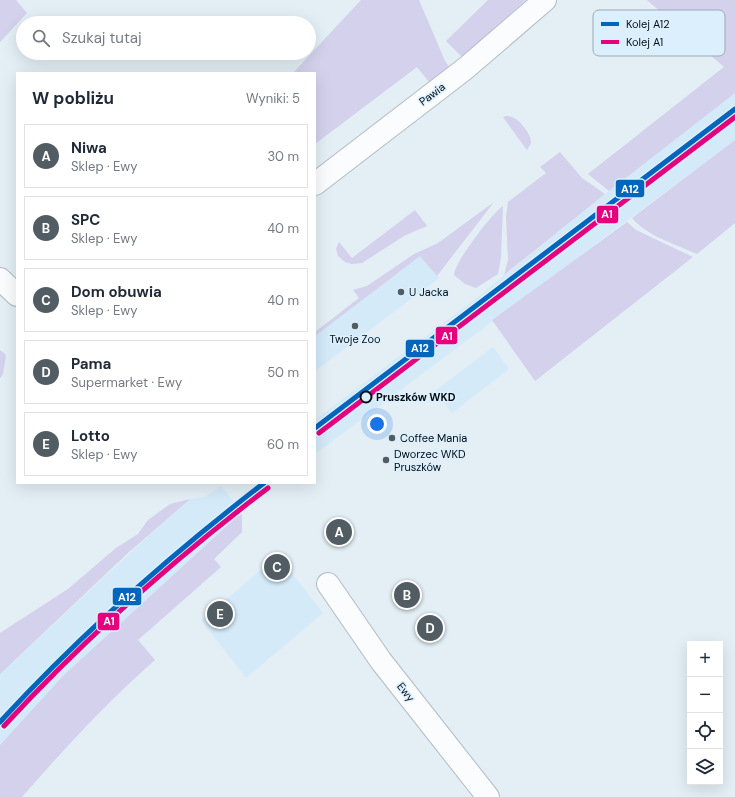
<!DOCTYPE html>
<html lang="pl">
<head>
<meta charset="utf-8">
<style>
  body { margin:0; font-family:"DM Sans",sans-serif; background:#f6f6f7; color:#1f2937 }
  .controls { position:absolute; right:12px; bottom:12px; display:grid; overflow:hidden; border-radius:0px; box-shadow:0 4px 16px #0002 }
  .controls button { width:36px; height:36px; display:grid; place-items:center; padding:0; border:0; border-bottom:1px solid #e0e1e3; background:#fff; color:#1f2937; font:20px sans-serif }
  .you { position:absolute; left:377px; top:424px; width:14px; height:14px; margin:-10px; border:3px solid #fff; border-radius:50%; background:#1a73e8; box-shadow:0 0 0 6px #1a73e833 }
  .badge { display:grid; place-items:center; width:26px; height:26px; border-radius:50%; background:#525c63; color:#fff; font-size:13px; font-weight:700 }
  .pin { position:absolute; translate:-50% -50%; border:2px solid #fff; box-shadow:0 1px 4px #0006 }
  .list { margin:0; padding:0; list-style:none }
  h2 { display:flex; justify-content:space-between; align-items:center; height:52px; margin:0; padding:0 16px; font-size:17px }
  h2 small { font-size:13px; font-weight:400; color:#747a83 }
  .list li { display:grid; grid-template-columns:26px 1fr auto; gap:12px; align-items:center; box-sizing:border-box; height:64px; margin:0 8px 8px; padding:0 8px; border:1px solid #e0e1e3; border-radius:0px }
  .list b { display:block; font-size:15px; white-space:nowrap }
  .list p { margin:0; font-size:13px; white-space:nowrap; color:#747a83 }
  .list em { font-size:13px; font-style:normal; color:#747a83 }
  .icon { flex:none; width:22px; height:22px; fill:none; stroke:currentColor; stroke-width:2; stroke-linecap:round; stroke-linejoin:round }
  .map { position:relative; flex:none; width:735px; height:797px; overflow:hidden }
  .search { position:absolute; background:#fff; box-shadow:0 4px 16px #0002; left:16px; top:16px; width:300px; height:44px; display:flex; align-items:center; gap:10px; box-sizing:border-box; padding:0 14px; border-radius:22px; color:#747a83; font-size:15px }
  .panel { position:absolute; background:#fff; box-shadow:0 4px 16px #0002; left:16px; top:72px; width:300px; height:412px; border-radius:0px }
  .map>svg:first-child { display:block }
</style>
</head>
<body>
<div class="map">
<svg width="735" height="797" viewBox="0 0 735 797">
  <rect width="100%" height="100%" fill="#e3eef5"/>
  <g fill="#d4eaf9">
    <path d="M735,93V140L315,454V420L474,300L663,147Z"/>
    <path d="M420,255L439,278L315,371V336Z"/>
    <path d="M493,347L509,369L452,413L435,391Z"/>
    <path d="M221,486L242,512L63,676L0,745V674L170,516L190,499L205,497Z"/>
    <path d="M273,560L283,562L323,613L246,678L201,620Z"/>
  </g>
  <g fill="#d4d1ec">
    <path d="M0,0H16L27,13L0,42Z"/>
    <path d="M361,0H419L445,61L450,68L430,83L417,67L315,144V73H293Z"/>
    <path d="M488,0H526L462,57L446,41Z"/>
    <path d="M647,0H735V93L609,191L588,174L724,67Z"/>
    <path d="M506,116C517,115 531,133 531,143L527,150L503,117Z"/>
    <path d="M735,140V223L697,254C675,244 647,236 632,218Z"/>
    <path d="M560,152L582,178L605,194L504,275L508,260L506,216L508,202L546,173L540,167Z"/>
    <path d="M494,202L437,276L420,256L315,336V332L359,298L353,290L367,286L414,254L438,243Z"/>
    <path d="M503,206L501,258L498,274L476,288L465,284L454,275C454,263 492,213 503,206Z"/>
    <path d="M415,210L427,226L404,236L362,263L352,264L345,262L338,256L336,249L339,242L352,258Z"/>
    <path d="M627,222L636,230L693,257L535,381L492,320Z"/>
    <path d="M0,350L6,355L3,374L0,378Z"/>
    <path d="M190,499L129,552L0,674V633L68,589L116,548L138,534L148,520L170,504Z"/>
    <path d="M242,512V532L214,559L221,567L138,640L155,660C107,702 64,749 22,797H0V745L63,676Z"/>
  </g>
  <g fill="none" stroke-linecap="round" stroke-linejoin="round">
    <defs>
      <g id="minor">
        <path d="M315,184L466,68L545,0"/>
        <path d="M0,279L17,295"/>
        <path d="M328,584L381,661L488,797"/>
      </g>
    </defs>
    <use href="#minor" stroke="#b2bcc4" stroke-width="24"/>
    <use href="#minor" stroke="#fbfcfe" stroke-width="22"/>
    <defs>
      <g id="rail-1">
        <path d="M315,428L735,109"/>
        <path d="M0,722C81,634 169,556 264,483"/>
      </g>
      <g id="rail-2">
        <path d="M319,433L735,117"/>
        <path d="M4,726C85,638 173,560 268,488"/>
      </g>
    </defs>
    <use href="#rail-1" stroke="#dceffc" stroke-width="8"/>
    <use href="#rail-2" stroke="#dceffc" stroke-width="8"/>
    <use href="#rail-1" stroke="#0065bd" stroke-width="5"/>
    <use href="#rail-2" stroke="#e5007d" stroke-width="5"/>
  </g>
  <g fill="#525c63" stroke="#dceffc" stroke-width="1.5">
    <circle cx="401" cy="292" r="4"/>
    <circle cx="355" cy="326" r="4"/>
    <circle cx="392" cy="438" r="4"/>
    <circle cx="386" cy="460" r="4"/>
  </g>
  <circle fill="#dceffc" stroke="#040d14" stroke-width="2" cx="366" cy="397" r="5.5"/>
  <g text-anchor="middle" stroke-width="3" stroke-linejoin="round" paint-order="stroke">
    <g font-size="11" fill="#040d14" stroke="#dceffc">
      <text transform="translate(432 94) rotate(-37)" y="4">Pawia</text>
      <text transform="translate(406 692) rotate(52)" y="4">Ewy</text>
    </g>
    <g font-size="11" fill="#040d14" stroke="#dceffc" text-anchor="start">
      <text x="409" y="296">U Jacka</text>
      <text x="355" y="343" text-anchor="middle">Twoje Zoo</text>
      <text x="400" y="442">Coffee Mania</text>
      <text x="394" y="458">Dworzec WKD<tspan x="394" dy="13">Pruszków</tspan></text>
    </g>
    <g font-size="11" font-weight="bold" fill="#040d14" stroke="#dceffc" text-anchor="start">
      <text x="376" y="401">Pruszków WKD</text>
    </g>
  </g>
  <rect x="593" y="10" width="132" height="46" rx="6" fill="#dceffc" stroke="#9babb6" stroke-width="1"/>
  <rect x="601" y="22" width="18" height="4" fill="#0065bd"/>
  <rect x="601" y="40" width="18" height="4" fill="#e5007d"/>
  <g font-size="11" fill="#040d14">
    <text x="626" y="28">Kolej A12</text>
    <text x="626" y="46">Kolej A1</text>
  </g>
  <g stroke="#dceffc" stroke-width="1.5">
    <rect x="615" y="179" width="30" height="19" rx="4" fill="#0065bd"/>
    <rect x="596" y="205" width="23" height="19" rx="4" fill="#e5007d"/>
    <rect x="435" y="326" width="23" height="19" rx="4" fill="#e5007d"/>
    <rect x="405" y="339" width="30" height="19" rx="4" fill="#0065bd"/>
    <rect x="112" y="587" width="30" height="19" rx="4" fill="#0065bd"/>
    <rect x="97" y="612" width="23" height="19" rx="4" fill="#e5007d"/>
  </g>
  <g font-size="11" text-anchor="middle" font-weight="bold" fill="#fff">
    <text x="630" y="193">A12</text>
    <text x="607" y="218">A1</text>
    <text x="447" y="340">A1</text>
    <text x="420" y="352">A12</text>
    <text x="127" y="601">A12</text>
    <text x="109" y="625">A1</text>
  </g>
</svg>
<div class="controls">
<button>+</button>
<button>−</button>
<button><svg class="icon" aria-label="locate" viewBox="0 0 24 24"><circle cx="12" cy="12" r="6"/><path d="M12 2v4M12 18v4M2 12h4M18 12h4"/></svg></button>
<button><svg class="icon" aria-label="layers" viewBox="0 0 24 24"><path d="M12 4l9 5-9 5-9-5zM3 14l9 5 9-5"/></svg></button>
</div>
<div class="you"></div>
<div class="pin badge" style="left:339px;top:532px">A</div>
<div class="pin badge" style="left:407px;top:595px">B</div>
<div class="pin badge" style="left:277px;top:567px">C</div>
<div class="pin badge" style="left:430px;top:628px">D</div>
<div class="pin badge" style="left:220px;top:614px">E</div>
<div class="search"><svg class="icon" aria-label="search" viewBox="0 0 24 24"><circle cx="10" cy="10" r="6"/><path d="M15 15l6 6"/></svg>Szukaj tutaj</div>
<section class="panel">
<h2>W pobliżu<small>Wyniki: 5</small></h2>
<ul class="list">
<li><span class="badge">A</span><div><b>Niwa</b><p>Sklep · Ewy</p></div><em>30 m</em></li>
<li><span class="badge">B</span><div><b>SPC</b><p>Sklep · Ewy</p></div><em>40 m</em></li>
<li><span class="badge">C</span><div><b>Dom obuwia</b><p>Sklep · Ewy</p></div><em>40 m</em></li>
<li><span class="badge">D</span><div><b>Pama</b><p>Supermarket · Ewy</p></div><em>50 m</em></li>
<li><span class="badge">E</span><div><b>Lotto</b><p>Sklep · Ewy</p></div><em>60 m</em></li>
</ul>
</section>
</div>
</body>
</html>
